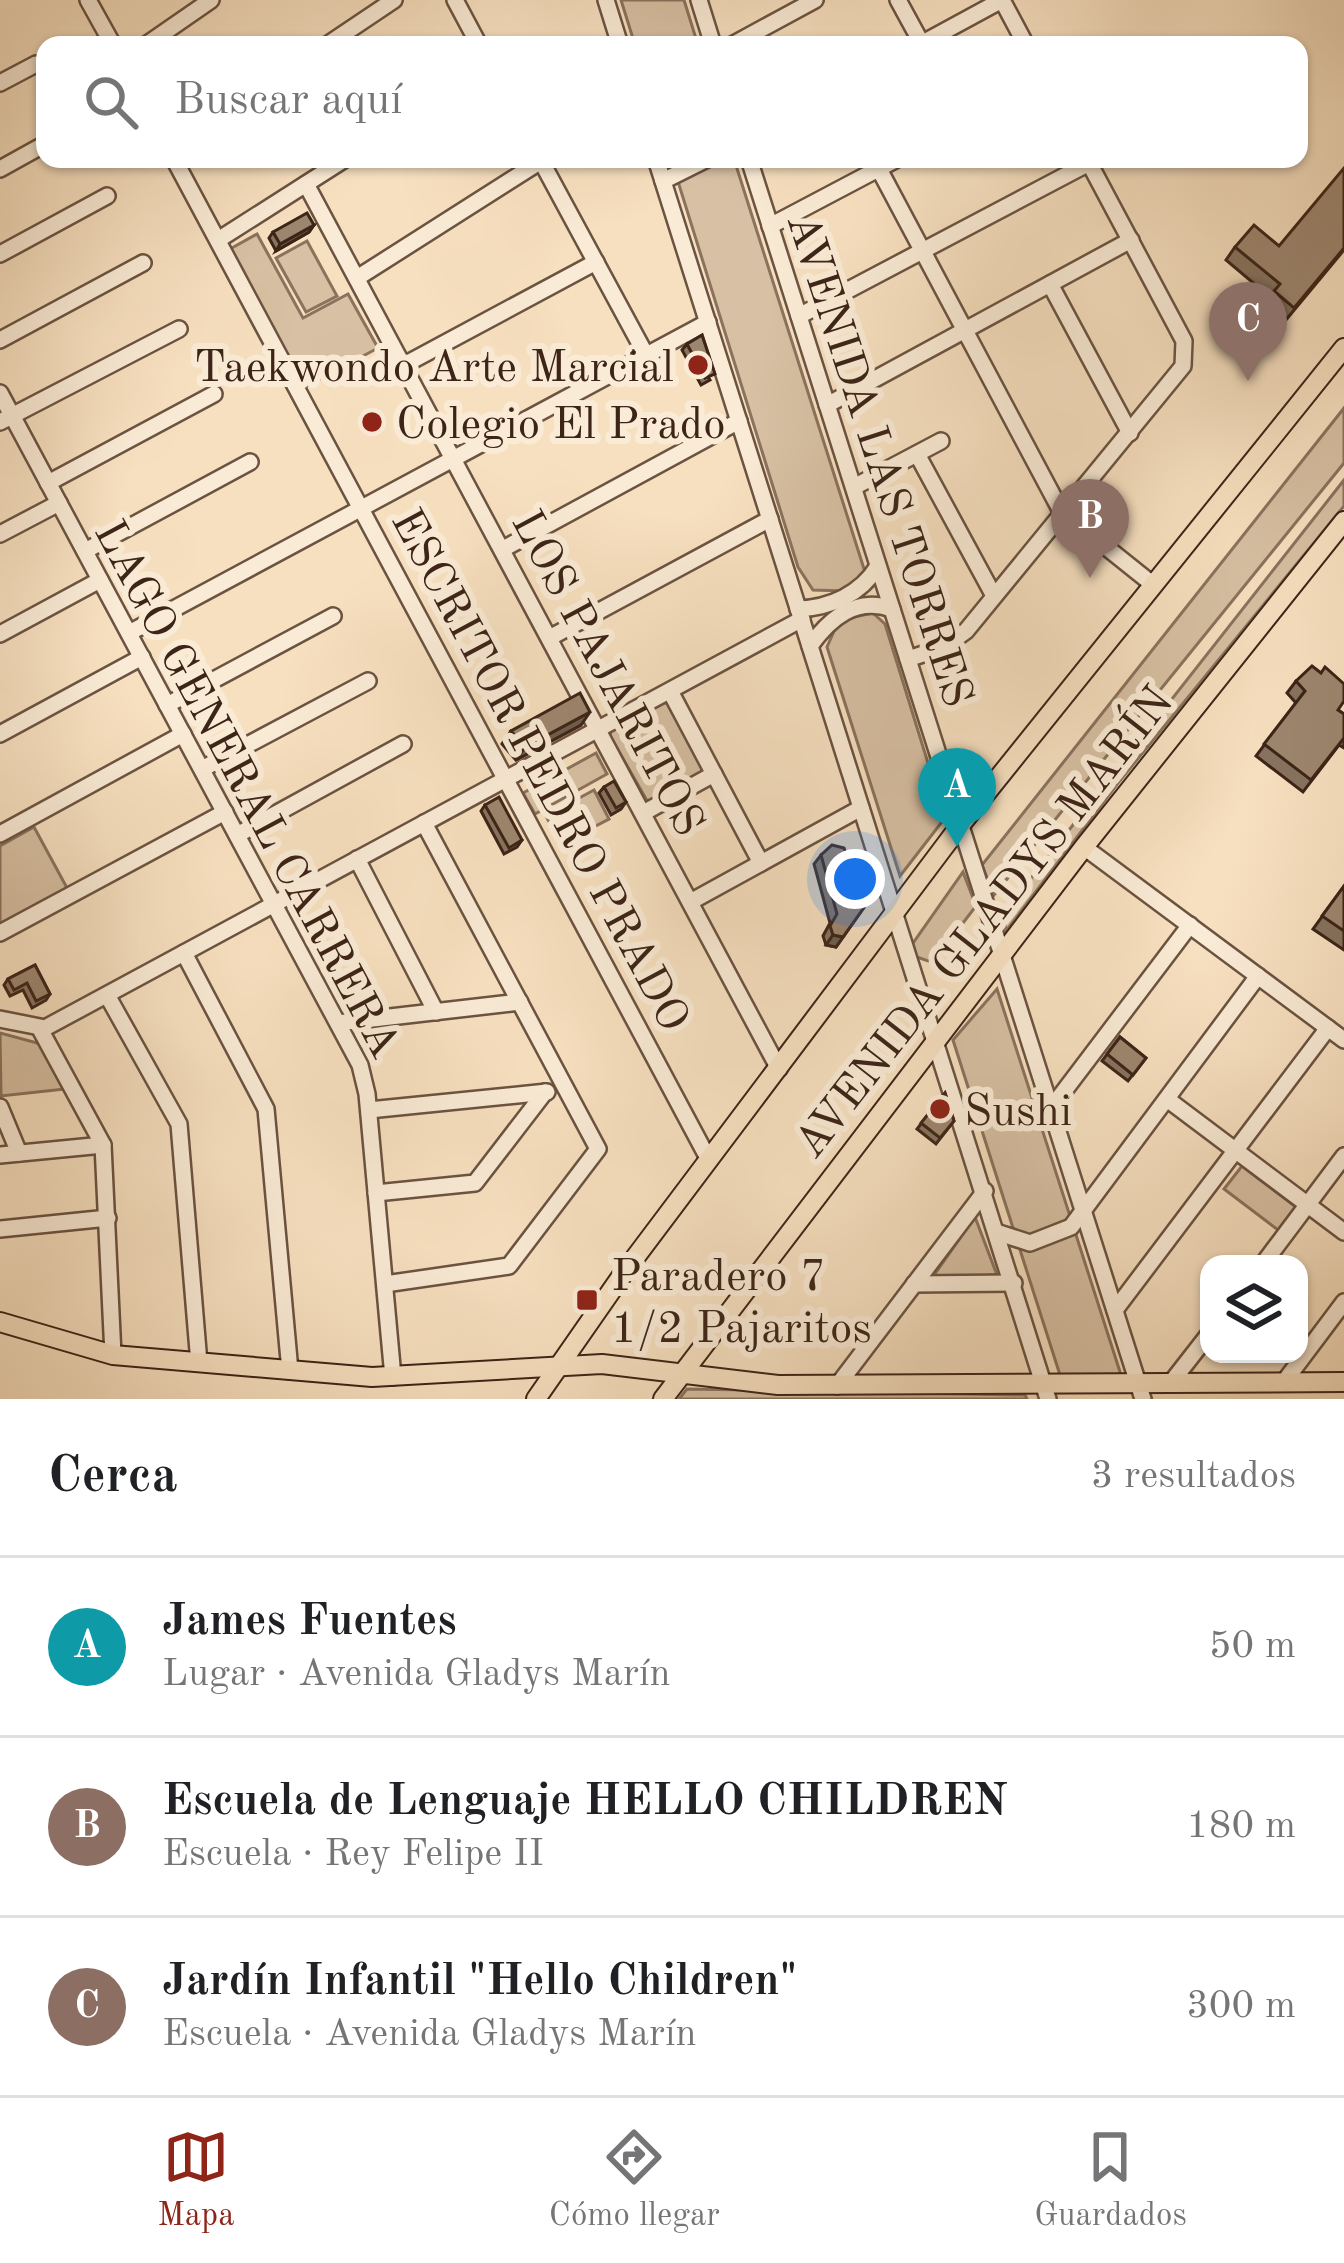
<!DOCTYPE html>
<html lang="es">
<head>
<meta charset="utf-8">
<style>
  body { margin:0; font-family:"Old Standard TT",serif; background:#f2f2f2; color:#202124 }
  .controls { position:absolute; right:36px; bottom:36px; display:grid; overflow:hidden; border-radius:24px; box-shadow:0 3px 9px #0004 }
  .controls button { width:108px; height:108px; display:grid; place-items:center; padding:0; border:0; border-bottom:3px solid #e0e0e0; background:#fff; color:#202124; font:60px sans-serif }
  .you { position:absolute; left:855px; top:879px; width:42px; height:42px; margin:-30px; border:9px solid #fff; border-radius:50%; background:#1a73e8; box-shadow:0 0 0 18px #1a73e833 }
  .badge { display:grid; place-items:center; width:78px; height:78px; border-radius:50%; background:#8f2418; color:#fff; font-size:39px; font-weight:700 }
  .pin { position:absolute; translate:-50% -99px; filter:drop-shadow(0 3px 6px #0008) }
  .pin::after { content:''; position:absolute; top:63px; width:42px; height:36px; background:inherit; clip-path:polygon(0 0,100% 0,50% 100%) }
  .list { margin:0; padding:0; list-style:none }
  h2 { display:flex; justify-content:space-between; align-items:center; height:156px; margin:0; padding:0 48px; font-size:51px }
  h2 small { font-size:39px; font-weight:400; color:#757577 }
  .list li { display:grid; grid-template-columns:78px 1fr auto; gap:36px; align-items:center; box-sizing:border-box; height:180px; padding:0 48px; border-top:3px solid #e0e0e0 }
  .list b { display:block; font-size:45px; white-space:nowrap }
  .list p { margin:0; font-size:39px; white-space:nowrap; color:#757577 }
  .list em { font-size:39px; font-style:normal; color:#757577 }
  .icon { flex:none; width:66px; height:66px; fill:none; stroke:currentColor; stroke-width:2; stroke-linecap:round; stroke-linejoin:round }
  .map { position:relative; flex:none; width:1344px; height:1399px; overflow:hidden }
  .search { position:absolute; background:#fff; box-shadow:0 3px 9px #0004; left:36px; right:36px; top:36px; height:132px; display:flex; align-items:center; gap:30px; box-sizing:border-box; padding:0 42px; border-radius:24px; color:#757577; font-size:45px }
  .sheet { height:696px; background:#fff }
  nav { display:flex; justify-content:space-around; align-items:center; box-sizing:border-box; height:168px; border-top:3px solid #e0e0e0; background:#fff; font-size:33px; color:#757577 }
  nav a { display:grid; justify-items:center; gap:6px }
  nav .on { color:#8f2418 }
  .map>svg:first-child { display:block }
</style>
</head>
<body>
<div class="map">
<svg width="1344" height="1399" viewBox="0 0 1344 1399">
  <rect width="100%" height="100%" fill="#f7e0c0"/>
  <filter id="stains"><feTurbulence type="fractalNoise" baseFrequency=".00167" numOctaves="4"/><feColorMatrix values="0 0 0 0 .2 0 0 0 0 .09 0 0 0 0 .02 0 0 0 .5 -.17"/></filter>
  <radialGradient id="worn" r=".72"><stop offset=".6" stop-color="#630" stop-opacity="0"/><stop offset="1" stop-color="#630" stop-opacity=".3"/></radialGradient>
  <g fill="#d7c0a3" stroke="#8a725d" stroke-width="3">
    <path d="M621,0H684L698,45H635Z"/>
    <path d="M671,159H734L865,572L845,591L813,590L798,567Z"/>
    <path d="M257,234L303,318L348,294L378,348L305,387L230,249Z"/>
    <path d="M307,241L337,296L306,312L276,258Z"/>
    <path d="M1344,408V463L994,895L982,865Z"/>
    <path d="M1344,480V506L1118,783L1006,931L1003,914Z"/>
    <path d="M873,613L885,624L945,818L900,876L827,647L839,620Z"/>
    <path d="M663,702L669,704L705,771L649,804L610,736L611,729Z"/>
    <path d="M596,753L607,774L535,814L523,793Z"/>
    <path d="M594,790L609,819L561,844L546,816Z"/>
    <path d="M34,827L67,888L0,924V846Z"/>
    <path d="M963,872L976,906L937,957L928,961L914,956L911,946Z"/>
    <path d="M997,989L1121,1375H1060L953,1040Z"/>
    <path d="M0,1033L41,1044L65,1089L1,1096Z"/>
    <path d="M1242,1166L1296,1207L1278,1230L1224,1189Z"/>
    <path d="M975,1217L997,1275L932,1278Z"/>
    <path d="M687,1389L1025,1395L1027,1399H679Z"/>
  </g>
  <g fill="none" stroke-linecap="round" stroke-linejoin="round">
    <defs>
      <g id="minor">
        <path d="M88,0L113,45"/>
        <path d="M455,0L479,45"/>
        <path d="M606,0L620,45"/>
        <path d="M699,0L713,45"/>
        <path d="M898,0L922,44"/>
        <path d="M146,45L211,0"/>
        <path d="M327,45L394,0"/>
        <path d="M732,45L815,0"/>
        <path d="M919,45L1002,0L1026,45"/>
        <path d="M0,83L36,64"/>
        <path d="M174,159L709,1160"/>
        <path d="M540,159L646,355"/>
        <path d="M656,159L1048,1399"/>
        <path d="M749,159L1143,1399"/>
        <path d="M0,169L45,144"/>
        <path d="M879,169L1061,511L1151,583"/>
        <path d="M663,181L707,159"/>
        <path d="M306,184L779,1069"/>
        <path d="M770,226L897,159"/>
        <path d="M218,240L345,159"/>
        <path d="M0,254L107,196"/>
        <path d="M357,278L541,161"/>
        <path d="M1050,284L1130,433"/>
        <path d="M799,316L1089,163"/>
        <path d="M0,340L143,263"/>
        <path d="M404,365L596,262"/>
        <path d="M0,393L360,1065L367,1094L393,1377"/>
        <path d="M827,405L1131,240"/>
        <path d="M0,422L179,329"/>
        <path d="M917,454L994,596"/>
        <path d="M48,483L214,394"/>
        <path d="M854,487L941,441"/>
        <path d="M0,534L59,503"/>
        <path d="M503,549L739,421"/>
        <path d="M85,551L250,462"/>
        <path d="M798,609C830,608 861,594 878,566"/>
        <path d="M129,633L708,322"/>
        <path d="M0,634L100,580"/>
        <path d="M551,637L770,519"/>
        <path d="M810,646C830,618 856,596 892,609"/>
        <path d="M908,659L944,647L966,631L1183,366L1184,341L1087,159"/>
        <path d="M670,691L761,863"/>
        <path d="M167,705L333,616"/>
        <path d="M0,734L142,657"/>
        <path d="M202,769L368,681"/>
        <path d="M645,812L714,774"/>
        <path d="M0,834L183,734"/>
        <path d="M237,835L403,744"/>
        <path d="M1084,847L1344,1040"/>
        <path d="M357,859L436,1012"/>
        <path d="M692,901L861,808"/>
        <path d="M0,933L225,812"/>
        <path d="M184,953L266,1109L290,1371"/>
        <path d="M107,995L179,1124L199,1363"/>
        <path d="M0,1019L45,1028L802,619"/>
        <path d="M338,1023L520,1002"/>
        <path d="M40,1029L103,1145L113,1355"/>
        <path d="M1167,1099L1344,1232"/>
        <path d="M0,1107L19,1153"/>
        <path d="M1052,1107L1190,925"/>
        <path d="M369,1110L547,1092"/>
        <path d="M0,1155L103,1145"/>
        <path d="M376,1193L475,1183L545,1092"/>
        <path d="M0,1229L108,1218"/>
        <path d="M999,1233L1030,1243L1071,1227L1258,976"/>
        <path d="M1263,1264L1344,1156"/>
        <path d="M385,1284L509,1266L598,1149L424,823"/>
        <path d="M914,1284L1014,1283"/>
        <path d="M1115,1310L1328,1028"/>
        <path d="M1284,1382L1344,1302"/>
        <path d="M1170,1384L1209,1334"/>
        <path d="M837,1386L985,1191"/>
      </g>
      <g id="major">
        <path d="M0,1322L113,1355L372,1377L602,1364L778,1385L1344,1382"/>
        <path d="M536,1399L625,1271L962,823L1344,348"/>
        <path d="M663,1399L1084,847L1344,521"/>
      </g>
    </defs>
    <use href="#minor" stroke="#6b5341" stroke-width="20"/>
    <use href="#major" stroke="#3c2417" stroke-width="22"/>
    <use href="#minor" stroke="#faebd6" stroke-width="15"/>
    <use href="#major" stroke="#f7e0c0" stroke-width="18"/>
  </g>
  <g fill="#87735f" stroke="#3c2417" stroke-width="3">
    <path d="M314,225L309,232L276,251L269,238L273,232Z"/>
    <path d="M1279,246L1344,250L1285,321L1265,304L1270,297L1226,260L1235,247Z"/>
    <path d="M687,344L710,380L701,385L682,350Z"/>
    <path d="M1296,681L1344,714V748L1339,745L1303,792L1256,756L1296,703L1287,693Z"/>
    <path d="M581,725L516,760L502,744L511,731Z"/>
    <path d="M604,787L626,802L621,809L611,815L599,793Z"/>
    <path d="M485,805L522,840L517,847L504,854L481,811Z"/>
    <path d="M821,855L865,906L836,947L826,945L823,936L830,923L814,864Z"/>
    <path d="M1344,886V950L1313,929Z"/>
    <path d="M35,965L50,994L46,1000L32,1008L23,990L10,996L4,985L8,979Z"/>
    <path d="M1120,1037L1146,1058L1128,1081L1102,1061Z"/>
    <path d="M945,1093L954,1121L936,1144L917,1129Z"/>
  </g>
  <g fill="#6e5e4e" stroke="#3c2417" stroke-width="3">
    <path d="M314,225L309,232L276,251L280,244Z"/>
    <path d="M590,712L581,725L516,760L525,747Z"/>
    <path d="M833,935L843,937L836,947L826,945Z"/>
  </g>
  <g fill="#9d866f" stroke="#3c2417" stroke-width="3">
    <path d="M1344,168V248L1294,308L1274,291L1280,284L1235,247L1254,225L1279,246Z"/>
    <path d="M307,213L314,225L280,244L273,232Z"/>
    <path d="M702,335L715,374L705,378L687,344Z"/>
    <path d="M1312,666L1321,673L1325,667L1344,684V701L1338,710L1344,714V738L1311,780L1264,744L1305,691L1296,681Z"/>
    <path d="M580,693L590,712L525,747L511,731Z"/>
    <path d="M614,781L626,802L616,808L604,787Z"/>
    <path d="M499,797L522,840L509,848L485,805Z"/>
    <path d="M832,845L844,848L865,906L843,937L833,935L830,926L837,914L821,855Z"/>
    <path d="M1344,886V931L1322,916Z"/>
    <path d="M35,965L50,994L36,1001L27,983L14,990L8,979Z"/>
    <path d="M1120,1037L1146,1058L1133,1075L1107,1054Z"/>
    <path d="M945,1093L954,1121L940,1138L921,1123Z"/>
  </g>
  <g fill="#8f2418" stroke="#faebd6" stroke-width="4.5">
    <circle cx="698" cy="365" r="12"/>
    <circle cx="372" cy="422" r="12"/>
    <circle cx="940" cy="1109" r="12"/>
    <rect x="575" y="1288" width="24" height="24" rx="6"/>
  </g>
  <g text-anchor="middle" stroke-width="12" stroke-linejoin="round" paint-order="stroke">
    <g font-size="45" fill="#3c2417" stroke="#faebd6" text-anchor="start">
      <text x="674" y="381" text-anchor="end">Taekwondo Arte Marcial</text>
      <text x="396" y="438">Colegio El Prado</text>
      <text x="964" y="1125">Sushi</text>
      <text x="611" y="1290">Paradero 7<tspan x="611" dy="52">1/2 Pajaritos</tspan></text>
    </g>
    <g font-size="45" fill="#3c2417" stroke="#faebd6">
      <text transform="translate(882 459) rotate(72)" y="16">AVENIDA LAS TORRES</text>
      <text transform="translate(610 672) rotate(62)" y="16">LOS PAJARITOS</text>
      <text transform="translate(542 769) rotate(62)" y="16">ESCRITOR PEDRO PRADO</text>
      <text transform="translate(249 788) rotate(62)" y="16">LAGO GENERAL CARRERA</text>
      <text transform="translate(982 921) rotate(-52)" y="16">AVENIDA GLADYS MARÍN</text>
    </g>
  </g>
  <rect width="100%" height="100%" filter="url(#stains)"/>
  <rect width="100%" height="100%" fill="url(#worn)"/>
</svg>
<div class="controls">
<button><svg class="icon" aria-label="layers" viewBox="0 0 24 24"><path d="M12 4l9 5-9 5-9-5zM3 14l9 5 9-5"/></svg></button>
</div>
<div class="you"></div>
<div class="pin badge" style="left:957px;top:847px;background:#0f9aa8">A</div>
<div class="pin badge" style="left:1090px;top:578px;background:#8d6e63">B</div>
<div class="pin badge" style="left:1248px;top:381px;background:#8d6e63">C</div>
<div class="search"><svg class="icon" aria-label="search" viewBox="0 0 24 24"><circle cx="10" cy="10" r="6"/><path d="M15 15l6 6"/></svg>Buscar aquí</div>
</div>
<section class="sheet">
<h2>Cerca<small>3 resultados</small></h2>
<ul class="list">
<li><span class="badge" style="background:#0f9aa8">A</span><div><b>James Fuentes</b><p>Lugar · Avenida Gladys Marín</p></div><em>50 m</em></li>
<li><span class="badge" style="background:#8d6e63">B</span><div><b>Escuela de Lenguaje HELLO CHILDREN</b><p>Escuela · Rey Felipe II</p></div><em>180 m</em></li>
<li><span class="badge" style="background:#8d6e63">C</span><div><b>Jardín Infantil &quot;Hello Children&quot;</b><p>Escuela · Avenida Gladys Marín</p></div><em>300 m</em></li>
</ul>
</section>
<nav>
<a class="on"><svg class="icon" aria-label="map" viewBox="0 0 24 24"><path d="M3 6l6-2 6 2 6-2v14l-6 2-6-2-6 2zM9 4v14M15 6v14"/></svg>Mapa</a>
<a><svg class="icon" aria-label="directions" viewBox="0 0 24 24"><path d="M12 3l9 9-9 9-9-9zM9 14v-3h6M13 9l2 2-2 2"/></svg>Cómo llegar</a>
<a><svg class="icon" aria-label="saved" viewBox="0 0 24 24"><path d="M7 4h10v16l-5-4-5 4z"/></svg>Guardados</a>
</nav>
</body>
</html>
